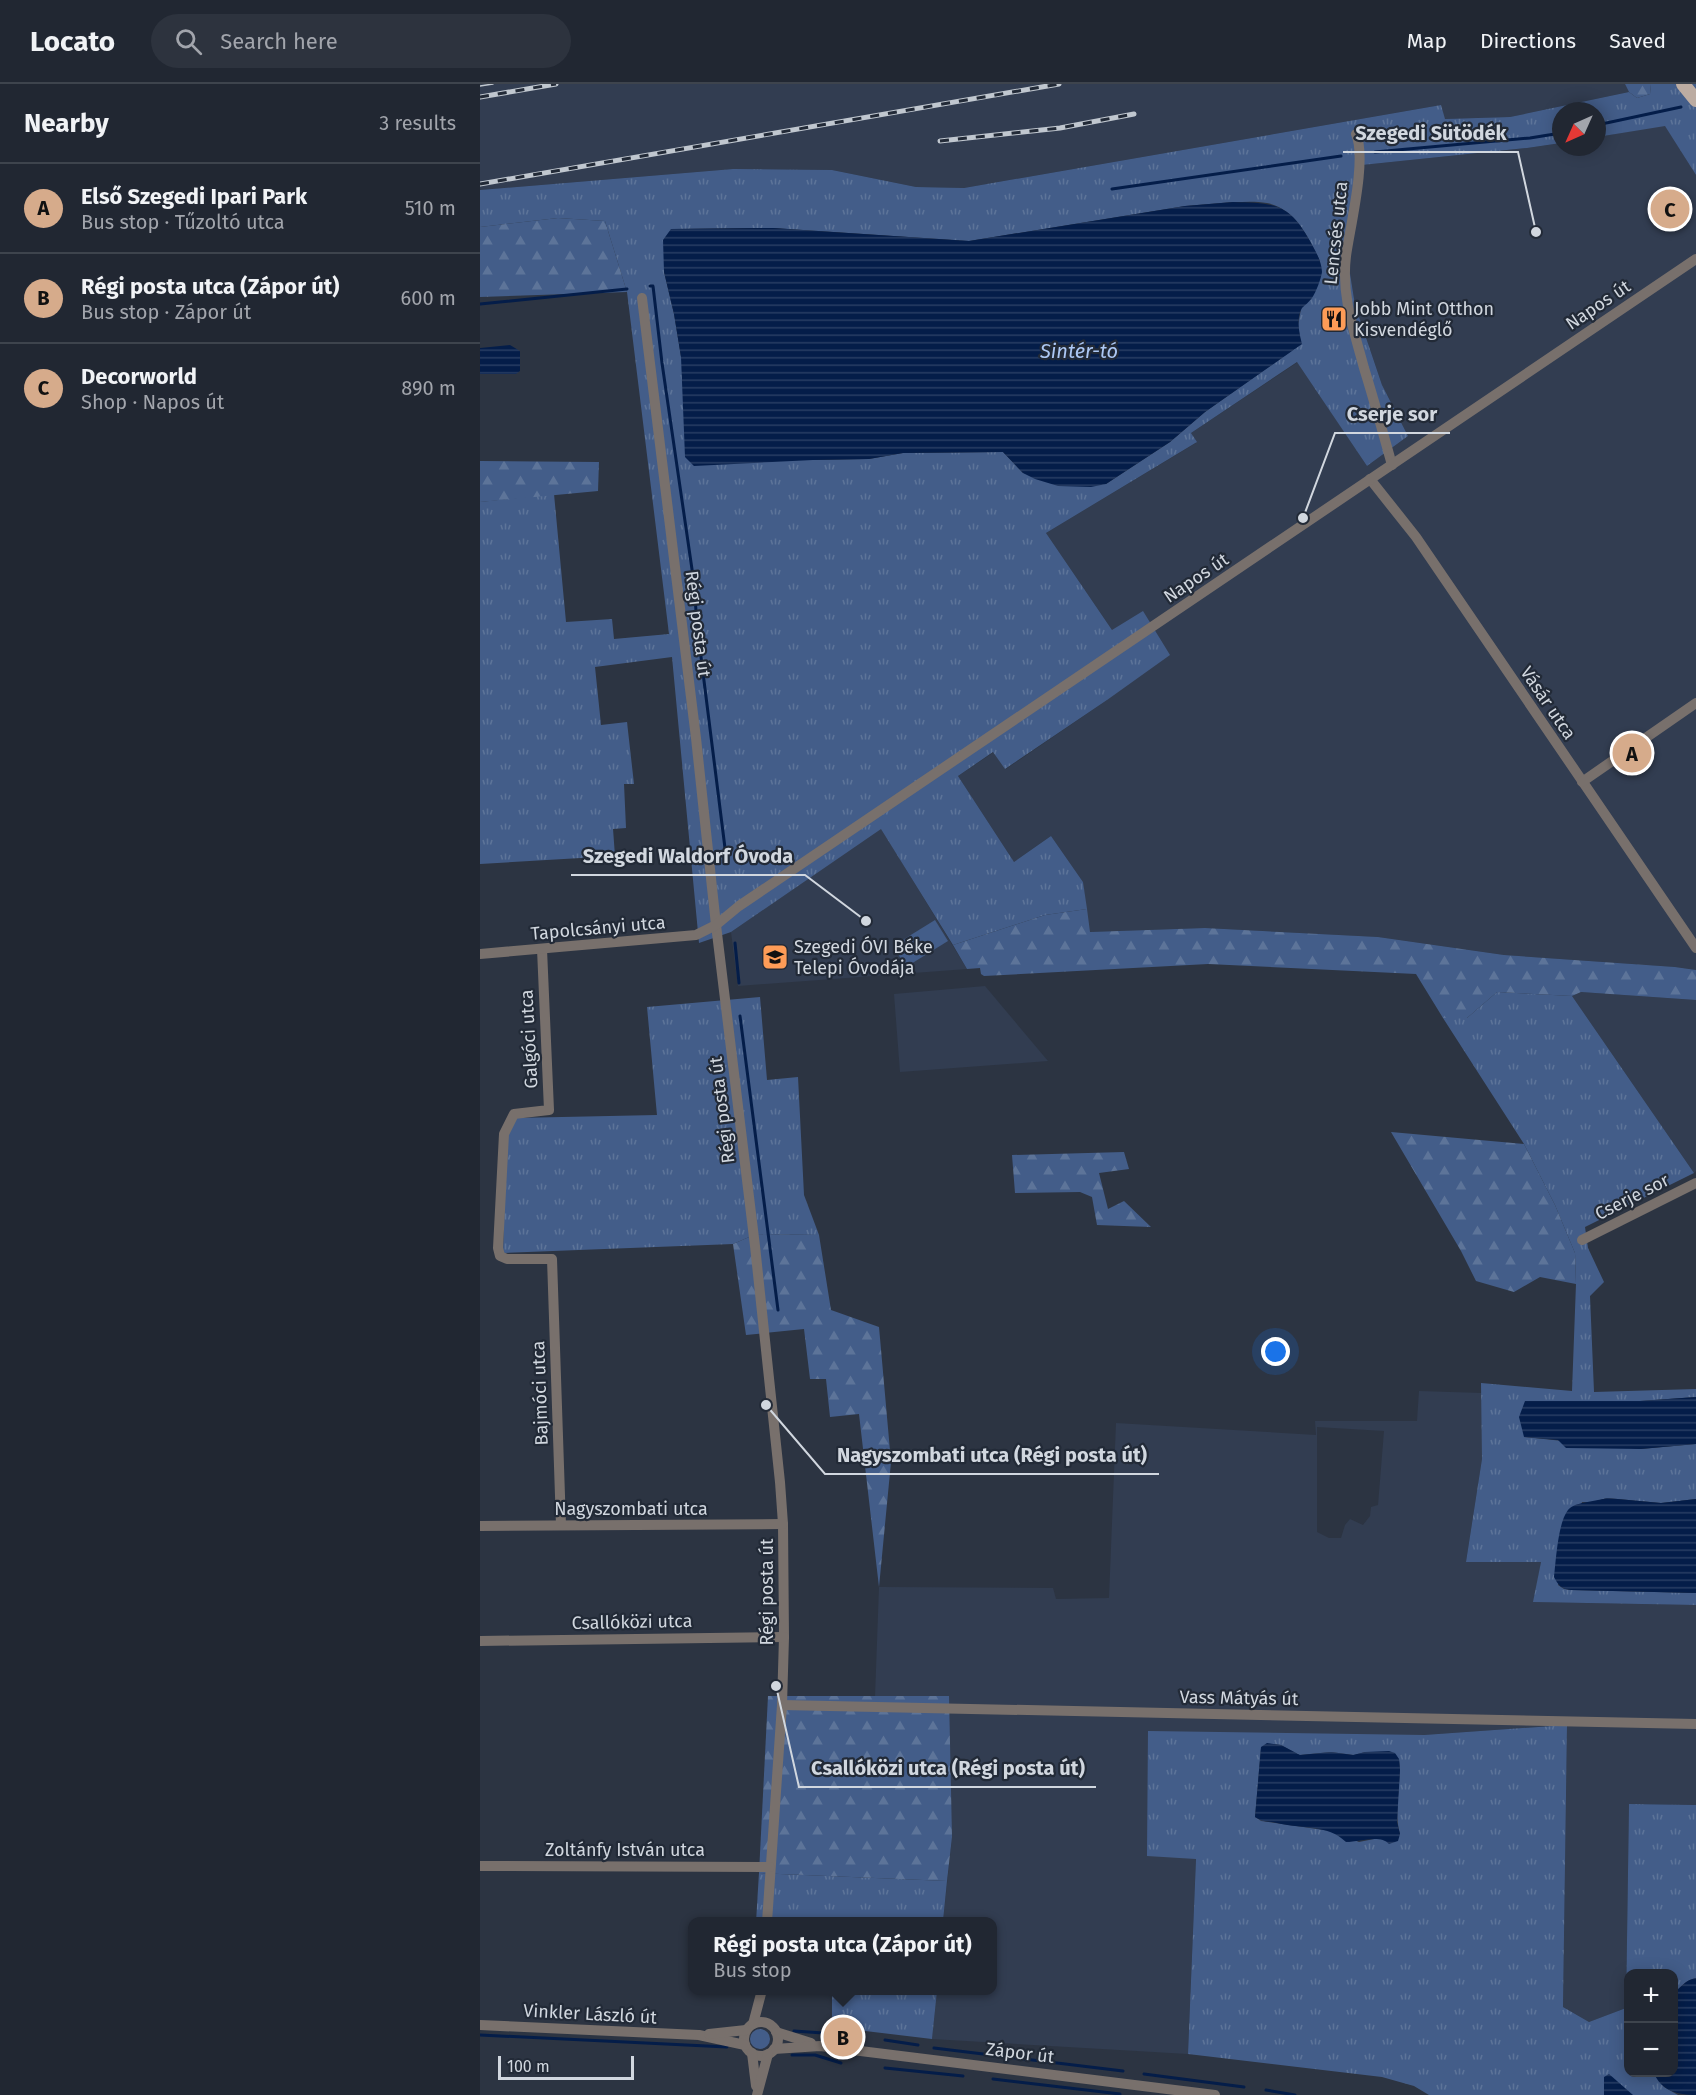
<!DOCTYPE html>
<html lang="en">
<head>
<meta charset="utf-8">
<style>
  body { margin:0; font-family:"Fira Sans",sans-serif; background:#2d333e; color:#f1f3f6 }
  .controls { position:absolute; right:18px; bottom:18px; display:grid; overflow:hidden; border-radius:12px; box-shadow:0 3px 15px #0003 }
  .controls button { width:54px; height:54px; display:grid; place-items:center; padding:0; border:0; border-bottom:2px solid #3e444d; background:#212732; color:#f1f3f6; font:30px sans-serif }
  .compass { position:absolute; left:1072px; top:18px; width:54px; height:54px; border-radius:50%; background:#212732; box-shadow:0 3px 15px #0003; rotate:225deg }
  .scale { position:absolute; left:18px; bottom:15px; width:136px; box-sizing:border-box; padding-left:6px; border:3px solid #d1d7df; border-top:0; font-size:16px; line-height:21px; white-space:nowrap; color:#d1d7df; -webkit-text-stroke:4px #222a37; paint-order:stroke }
  .you { position:absolute; left:796px; top:1268px; width:21px; height:21px; margin:-15px; border:4px solid #fff; border-radius:50%; background:#1a73e8; box-shadow:0 0 0 9px #1a73e833 }
  .badge { display:grid; place-items:center; width:39px; height:39px; border-radius:50%; background:#d6ab8b; color:#111; font-size:20px; font-weight:700 }
  .pin { position:absolute; translate:-50% -50%; border:3px solid #fff; box-shadow:0 2px 6px #0006 }
  .popup { position:absolute; left:208px; top:1833px; width:309px; height:78px; box-sizing:border-box; display:grid; place-content:center; border-radius:12px; background:#212732; filter:drop-shadow(0 2px 4px #0005); font-size:20px; white-space:nowrap; color:#a2a5ac }
  .popup b { font-size:22px; color:#f1f3f6 }
  .popup::after { content:''; position:absolute; left:50%; top:100%; margin-left:-12px; border:12px solid transparent; border-top-color:#212732 }
  .list { margin:0; padding:0; list-style:none }
  h2 { display:flex; justify-content:space-between; align-items:center; height:78px; margin:0; padding:0 24px; font-size:26px }
  h2 small { font-size:20px; font-weight:400; color:#a2a5ac }
  .list li { display:grid; grid-template-columns:39px 1fr auto; gap:18px; align-items:center; box-sizing:border-box; height:90px; padding:0 24px; border-top:2px solid #3e444d }
  .list b { display:block; font-size:22px; white-space:nowrap }
  .list p { margin:0; font-size:20px; white-space:nowrap; color:#a2a5ac }
  .list em { font-size:20px; font-style:normal; color:#a2a5ac }
  .icon { flex:none; width:33px; height:33px; fill:none; stroke:currentColor; stroke-width:2; stroke-linecap:round; stroke-linejoin:round }
  .map { position:relative; flex:none; width:1216px; height:2011px; overflow:hidden }
  header { display:flex; align-items:center; gap:36px; box-sizing:border-box; height:84px; padding:0 30px; background:#212732; border-bottom:2px solid #3e444d }
  header strong { font-size:28px }
  nav { display:flex; gap:33px; margin-inline-start:auto; font-size:21px }
  .search { width:420px; height:54px; background:#2d333e; display:flex; align-items:center; gap:15px; box-sizing:border-box; padding:0 21px; border-radius:33px; color:#a2a5ac; font-size:22px }
  main { display:flex }
  aside { flex:1; background:#212732 }
  .map>svg:first-child { display:block }
</style>
</head>
<body>
<header>
<strong>Locato</strong>
<div class="search"><svg class="icon" aria-label="search" viewBox="0 0 24 24"><circle cx="10" cy="10" r="6"/><path d="M15 15l6 6"/></svg>Search here</div>
<nav><a>Map</a><a>Directions</a><a>Saved</a></nav>
</header>
<main>
<aside>
<h2>Nearby<small>3 results</small></h2>
<ul class="list">
<li><span class="badge">A</span><div><b>Első Szegedi Ipari Park</b><p>Bus stop · Tűzoltó utca</p></div><em>510 m</em></li>
<li><span class="badge">B</span><div><b>Régi posta utca (Zápor út)</b><p>Bus stop · Zápor út</p></div><em>600 m</em></li>
<li><span class="badge">C</span><div><b>Decorworld</b><p>Shop · Napos út</p></div><em>890 m</em></li>
</ul>
</aside>
<div class="map">
<svg width="1216" height="2011" viewBox="0 0 1216 2011">
  <defs>
    <pattern id="grass-tufts" width="24" height="20" patternUnits="userSpaceOnUse" patternTransform="scale(1.5)"><rect width="24" height="20" fill="#435d89"/><path d="M3 7l-1-3M5 7V3M7 7l1-3M15 17l-1-3M17 17v-4M19 17l1-3" fill="none" stroke="#5d7499"/></pattern>
    <pattern id="forest-firs" width="22" height="20" patternUnits="userSpaceOnUse" patternTransform="scale(1.5)"><rect width="22" height="20" fill="#435d89"/><path d="M5 1l3.5 6h-7zM16 11l3.5 6h-7z" fill="#5d7499"/></pattern>
    <pattern id="water-rules" width="6" height="5" patternUnits="userSpaceOnUse" patternTransform="scale(1.5)"><rect width="6" height="5" fill="#041d49"/><path d="M0 2.5h6" fill="none" stroke="#283d63"/></pattern>
  </defs>
  <rect width="100%" height="100%" fill="#2c3442"/>
  <g fill="#323d51" fill-rule="evenodd">
    <path d="M0,0H1145L1149,8L1030,33L964,35L961,21L484,104L436,103L352,86L253,85L0,106Z"/>
    <path d="M1185,41L1216,91V886L1195,883L1024,871L898,853L725,844L609,848L603,798L571,752L534,778L478,692L514,668L526,685L627,616L632,546L566,449L716,359L711,349L818,278L887,382L928,352L902,301L875,221L869,183L882,81L1047,64L1081,59V63H1117V53Z"/>
    <path d="M401,744L487,885L258,902L251,848Z"/>
    <path d="M505,902L568,977L420,988L414,910Z"/>
    <path d="M1101,908L1216,916V1087L1214,1089L1092,912Z"/>
    <path d="M939,1307L1002,1309V1375L986,1478H1061L1054,1518L1216,1521V1721L1149,1720L1146,1924L1109,1938L1083,1923L1087,1641L944,1651L716,1774L708,1970L452,1955L457,1907L513,1906V1838L463,1837L472,1753L395,1613L399,1503L573,1504L576,1515L629,1514L636,1339L836,1351L835,1337H937ZM837,1343L904,1347L898,1421L891,1423L890,1432L883,1441L870,1435L865,1441L861,1454H849L837,1448Z"/>
  </g>
  <g fill="url(#grass-tufts)" fill-rule="evenodd">
    <path d="M1171,0H1216V91L1185,42L1117,53V27H1081V59L1047,64L882,81L869,183L875,221L902,301L928,352L887,382L817,278L711,349L717,358L566,449L632,546L663,527L690,571L627,616L525,685L513,668L478,692L534,778L571,752L603,798L607,825L565,831L473,861L401,745L251,848L219,859L192,573L115,583L121,641L147,638L154,700H144L146,744L133,745L135,772L0,780V418L74,410L86,538L132,535L134,555L189,550L147,208L125,137L78,134L0,143V106L253,85L352,86L436,103L484,104L961,21L965,35L1030,33L1149,8L1157,14L1170,10ZM753,118C764,118 776,117 787,119C816,125 828,153 840,177L821,225L818,241L821,260L725,328L690,358L626,400L543,389L523,368L423,369L389,375L333,376L201,273L194,230L184,188L191,145L293,144L489,157L705,122Z"/>
    <path d="M1017,908L1092,912L1214,1089L1105,1143L1108,1164L1124,1198L1110,1212L1114,1308L1216,1305V1313L1160,1317L1044,1353L1161,1365L1216,1360V1415L1181,1419L1127,1414L1113,1418H1102L1078,1501L1084,1505L1091,1506L1216,1509V1521L1053,1518L1061,1478H986L1002,1375L1001,1299L1092,1307L1096,1200L1095,1169L1075,1121L1044,1060L963,934H987Z"/>
    <path d="M280,913L287,996L318,993L324,1111L339,1151L276,1150L253,1160L23,1169L26,1052L35,1034L177,1031L167,923Z"/>
    <path d="M1087,1641L1083,1923L1109,1938L1146,1924L1149,1720L1216,1721V1894C1206,1896 1200,1903 1194,1910V1890H1148V1988L1174,1989L1184,2003L1198,2011H949L934,2002L902,1993L708,1970L716,1775L667,1772L668,1647L944,1651ZM793,1660L801,1661L819,1671L851,1668L874,1671L885,1668L919,1675C922,1700 913,1726 920,1750L905,1755L899,1754L879,1758L851,1747L781,1737L775,1733L781,1664Z"/>
    <path d="M279,1789L467,1797L463,1837L276,1838Z"/>
    <path d="M352,1907H457L452,1955L352,1943Z"/>
    <circle cx="280" cy="1955" r="10"/>
  </g>
  <g fill="url(#forest-firs)">
    <path d="M1145,0H1171L1170,10L1157,14L1149,8Z"/>
    <path d="M78,134L125,137L147,208L0,213V143Z"/>
    <path d="M0,377L119,378L118,407L0,418Z"/>
    <path d="M607,825L610,848L725,844L898,853L1024,871L1195,883L1216,886V916L1101,908L1092,912L1017,908L987,934H963L936,890L728,880L504,892L501,890L500,884L487,885L473,861L565,831Z"/>
    <path d="M911,1048L1044,1060L1075,1121L1095,1169L1096,1200L1060,1193L1034,1208L996,1197L981,1167Z"/>
    <path d="M644,1068L649,1085L619,1089L628,1125L644,1117L671,1143L617,1141L612,1113L600,1108L535,1109L532,1071Z"/>
    <path d="M276,1150L339,1151L351,1226L399,1243L411,1378L399,1503L379,1330L350,1333L346,1295H330L324,1245L266,1251L253,1160Z"/>
    <path d="M288,1612H469L472,1753L467,1797L279,1789Z"/>
  </g>
  <path fill="#435d89" d="M455,836L468,857L426,883L413,862Z"/>
  <g fill="url(#water-rules)">
    <path d="M753,118C794,119 809,119 830,157C835,166 842,178 842,188C841,195 836,208 832,214C829,218 825,221 822,224C816,234 819,249 822,260L725,328L690,358L626,400L611,403L578,402L555,395L543,389L523,368L423,369L389,375L333,376L214,382L205,373L201,273L194,230L184,188L183,156L191,145L293,144L489,157L705,122Z"/>
    <path d="M30,261L40,267V287L36,290H0V264Z"/>
    <path d="M1216,1313V1360L1161,1365L1086,1364L1078,1356L1044,1353L1039,1333L1045,1317H1160Z"/>
    <path d="M1127,1414L1181,1419L1216,1415V1509L1091,1506C1081,1505 1078,1501 1074,1493C1076,1477 1078,1434 1090,1424C1097,1418 1117,1417 1127,1414Z"/>
    <path d="M787,1659L801,1661L820,1671L851,1668L873,1671L885,1668L909,1667L915,1669L919,1675L920,1686L917,1738L920,1750L918,1757L909,1760C900,1750 880,1758 866,1758C848,1740 820,1745 797,1739C788,1737 782,1738 775,1733L781,1663Z"/>
    <path d="M1216,1894V2011C1198,2011 1181,2007 1174,1989L1194,1988V1910C1200,1903 1206,1896 1216,1894Z"/>
    <path d="M1129,1990L1153,2011H1124V1993Z"/>
  </g>
  <g fill="none" stroke-linecap="round" stroke-linejoin="round">
    <g stroke="#041d49" stroke-width="3">
      <path d="M1117,41L1201,23"/>
      <path d="M895,68L1050,54L1081,49"/>
      <path d="M632,105L861,72"/>
      <path d="M170,202H173L182,279L214,499L217,541L246,772"/>
      <path d="M0,220L147,205"/>
      <path d="M255,859L259,899"/>
      <path d="M260,932L298,1226"/>
      <path d="M314,1947L358,1950"/>
      <path d="M0,1951L247,1963"/>
      <path d="M405,1956L438,1961"/>
      <path d="M454,1964L643,1987"/>
      <path d="M312,1971H335L361,1979"/>
      <path d="M405,1984L483,1992"/>
      <path d="M664,1990L764,2003"/>
      <path d="M513,1995L640,2010"/>
      <path d="M786,2006L815,2011"/>
    </g>
    <g stroke="#78706c" stroke-width="10">
      <path d="M876,50C887,75 870,143 866,172C861,212 874,246 884,284C894,316 903,349 912,381"/>
      <path d="M162,214L216,654L236,841L275,1162L300,1398L303,1440L304,1553L302,1621L287,1838"/>
      <path d="M890,395L936,453L1216,864"/>
      <path d="M1102,698L1216,619"/>
      <path d="M62,865L69,1026L34,1030L24,1050L18,1164L20,1172L27,1175H72L81,1441"/>
      <path d="M0,870L216,851L236,841L259,822L1216,175"/>
      <path d="M1102,1156L1216,1099"/>
      <path d="M0,1442L303,1440"/>
      <path d="M0,1557L304,1553"/>
      <path d="M302,1621L1216,1640"/>
      <path d="M0,1782L290,1783"/>
      <circle cx="281" cy="1955" r="17"/>
      <path d="M273,1940L282,1906"/>
      <path d="M0,1941L219,1951L265,1961"/>
      <path d="M296,1948L331,1959"/>
      <path d="M229,1950L266,1946"/>
      <path d="M294,1965L340,1962L735,2011"/>
      <path d="M272,1969L276,2002"/>
      <path d="M277,2011L288,1970"/>
    </g>
    <path stroke="#bcaca2" stroke-width="14" d="M1203,0L1216,16"/>
    <path stroke="#c0c7cf" stroke-width="1.5" d="M0,2L13,0"/>
    <defs>
      <g id="rail">
        <path d="M0,13L76,0"/>
        <path d="M460,57L580,44L654,30"/>
        <path d="M0,100L579,0"/>
      </g>
    </defs>
    <use href="#rail" stroke="#c0c7cf" stroke-width="5"/>
    <use href="#rail" stroke="#222a37" stroke-width="3" stroke-dasharray="9" stroke-linecap="butt"/>
  </g>
  <defs>
    <symbol id="restaurant-square" viewBox="-11 -11 22 22"><rect x="-9" y="-9" width="18" height="18" rx="4" fill="#fe9c57" stroke="#222a37"/><path d="M-5-6h1v4h1v-4h1v4h1v-4h1v5L-1.5 .5V6h-2V.5L-5-1ZM5-6V6H3V1.5H1.5Q1.5-4 5-6Z" fill="#111"/></symbol>
    <symbol id="school-square" viewBox="-11 -11 22 22"><rect x="-9" y="-9" width="18" height="18" rx="4" fill="#fe9c57" stroke="#222a37"/><path d="M0-5L7-2L0 1L-7-2ZM-4 1L0 2.5L4 1V4Q0 6-4 4Z" fill="#111"/></symbol>
  </defs>
  <g fill-rule="evenodd">
    <use href="#restaurant-square" x="839" y="220" width="30" height="30"/>
    <use href="#school-square" x="280" y="858" width="30" height="30"/>
  </g>
  <g text-anchor="middle" stroke-width="4.5" stroke-linejoin="round" paint-order="stroke">
    <g font-size="18" fill="#d1d7df" stroke="#222a37">
      <text transform="translate(856 149) rotate(-84)" y="6">Lencsés utca</text>
      <text transform="translate(1118 221) rotate(-34)" y="6">Napos út</text>
      <text transform="translate(716 494) rotate(-34)" y="6">Napos út</text>
      <text transform="translate(218 540) rotate(83)" y="6">Régi posta út</text>
      <text transform="translate(1068 619) rotate(56)" y="6">Vásár utca</text>
      <text transform="translate(118 844) rotate(-5)" y="6">Tapolcsányi utca</text>
      <text transform="translate(49 955) rotate(-93)" y="6">Galgóci utca</text>
      <text transform="translate(242 1026) rotate(-97)" y="6">Régi posta út</text>
      <text transform="translate(1152 1113) rotate(-27)" y="6">Cserje sor</text>
      <text transform="translate(60 1309) rotate(-92)" y="6">Bajmóci utca</text>
      <text x="151" y="1431">Nagyszombati utca</text>
      <text transform="translate(287 1508) rotate(-90)" y="6">Régi posta út</text>
      <text transform="translate(152 1538) rotate(-1)" y="6">Csallóközi utca</text>
      <text transform="translate(759 1614) rotate(1)" y="6">Vass Mátyás út</text>
      <text x="145" y="1772">Zoltánfy István utca</text>
      <text transform="translate(110 1930) rotate(3)" y="6">Vinkler László út</text>
      <text transform="translate(540 1969) rotate(7)" y="6">Zápor út</text>
    </g>
    <g font-size="18" fill="#d1d7df" stroke="#222a37" text-anchor="start">
      <text x="874" y="231">Jobb Mint Otthon<tspan x="874" dy="21">Kisvendéglő</tspan></text>
      <text x="314" y="869">Szegedi ÓVI Béke<tspan x="314" dy="21">Telepi Óvodája</tspan></text>
    </g>
    <g font-size="20" font-style="italic" fill="#acc8f5" stroke="#222a37">
      <text x="599" y="274">Sintér-tó</text>
    </g>
  </g>
  <path fill="none" stroke="#d1d7df" stroke-width="2" d="M1056 148L1038 68H863M823 434L855 349H970M386 837L325 791H91M286 1321L345 1390H679M296 1602L319 1703H616"/>
  <g fill="#d1d7df" stroke="#222a37" stroke-width="2">
    <circle cx="1056" cy="148" r="6"/>
    <circle cx="823" cy="434" r="6"/>
    <circle cx="386" cy="837" r="6"/>
    <circle cx="286" cy="1321" r="6"/>
    <circle cx="296" cy="1602" r="6"/>
  </g>
  <g font-size="20" text-anchor="middle" font-weight="bold" fill="#d1d7df" stroke="#222a37" stroke-width="4.5" stroke-linejoin="round" paint-order="stroke">
    <text x="951" y="56">Szegedi Sütödék</text>
    <text x="912" y="337">Cserje sor</text>
    <text x="208" y="779">Szegedi Waldorf Óvoda</text>
    <text x="512" y="1378">Nagyszombati utca (Régi posta út)</text>
    <text x="468" y="1691">Csallóközi utca (Régi posta út)</text>
  </g>
</svg>
<div class="controls">
<button>+</button>
<button>−</button>
</div>
<svg class="compass" viewBox="-18 -18 36 36"><path d="M0-13l5 13h-10z" fill="#e53935"/><path d="M0 13l5-13h-10z" fill="#a2a5ac"/></svg>
<div class="scale">100 m</div>
<div class="you"></div>
<div class="pin badge" style="left:1152px;top:669px">A</div>
<div class="pin badge" style="left:363px;top:1953px">B</div>
<div class="popup"><b>Régi posta utca (Zápor út)</b>Bus stop</div>
<div class="pin badge" style="left:1190px;top:125px">C</div>
</div>
</main>
</body>
</html>
